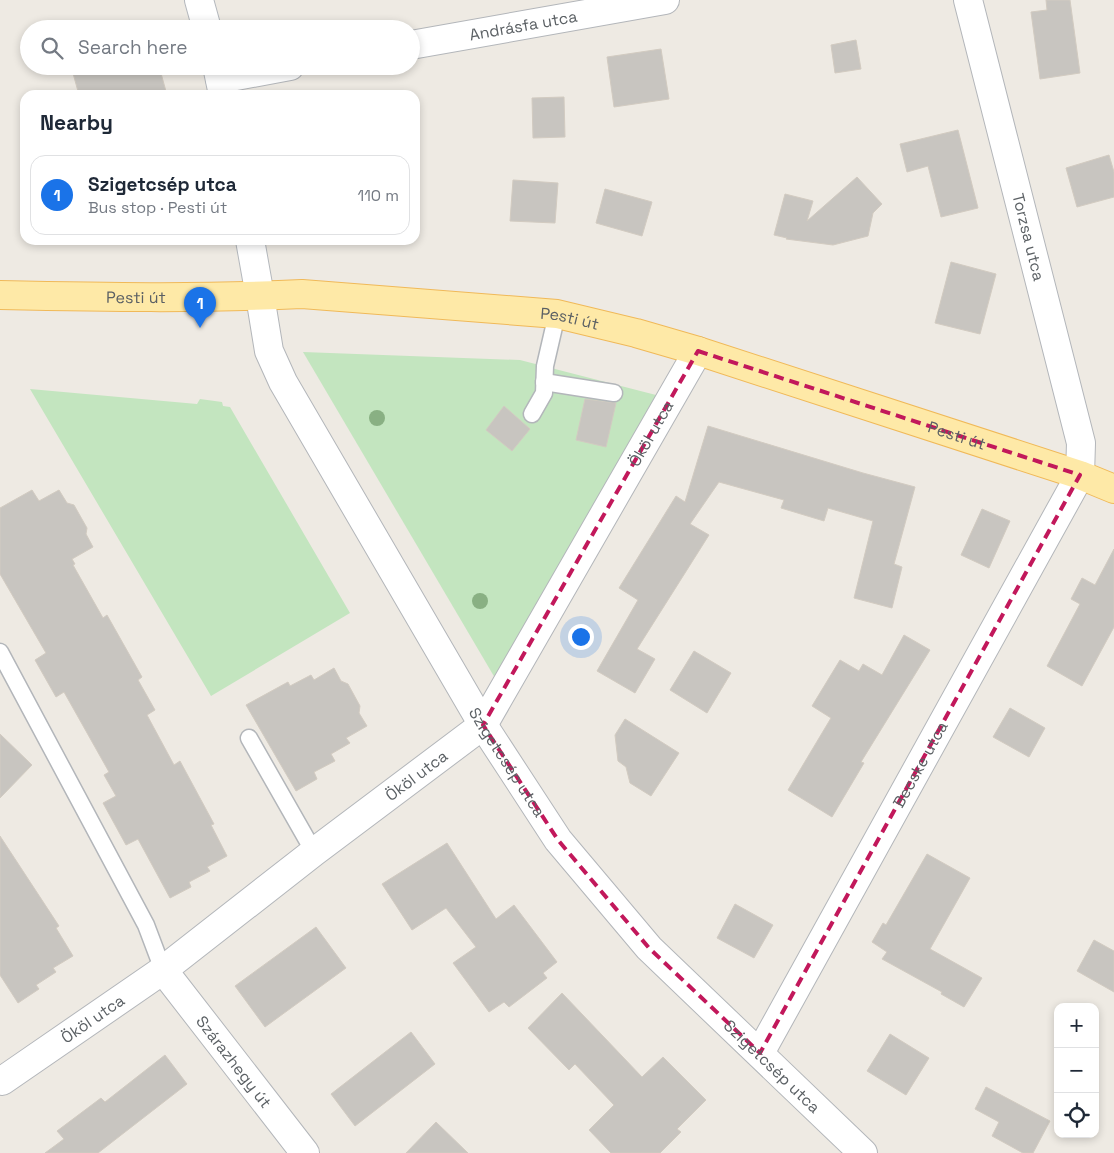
<!DOCTYPE html>
<html lang="en">
<head>
<meta charset="utf-8">
<style>
  body { margin:0; font-family:"Space Grotesk",sans-serif; background:#f2f2f3; color:#1f2937 }
  .controls { position:absolute; right:15px; bottom:15px; display:grid; overflow:hidden; border-radius:10px; box-shadow:0 2px 8px #0003 }
  .controls button { width:45px; height:45px; display:grid; place-items:center; padding:0; border:0; border-bottom:1px solid #e0e1e3; background:#fff; color:#1f2937; font:25px sans-serif }
  .you { position:absolute; left:580px; top:636px; width:18px; height:18px; margin:-12px; border:4px solid #fff; border-radius:50%; background:#1a73e8; box-shadow:0 0 0 8px #1a73e833 }
  .badge { display:grid; place-items:center; width:32px; height:32px; border-radius:50%; background:#1a73e8; color:#fff; font-size:16px; font-weight:700 }
  .pin { position:absolute; translate:-50% -41px; filter:drop-shadow(0 1px 2px #0008) }
  .pin::after { content:''; position:absolute; top:26px; width:18px; height:15px; background:inherit; clip-path:polygon(0 0,100% 0,50% 100%) }
  .list { margin:0; padding:0; list-style:none }
  h2 { display:flex; justify-content:space-between; align-items:center; height:65px; margin:0; padding:0 20px; font-size:21px }
  h2 small { font-size:16px; font-weight:400; color:#747a83 }
  .list li { display:grid; grid-template-columns:32px 1fr auto; gap:15px; align-items:center; box-sizing:border-box; height:80px; margin:0 10px 10px; padding:0 10px; border:1px solid #e0e1e3; border-radius:15px }
  .list b { display:block; font-size:19px; white-space:nowrap }
  .list p { margin:0; font-size:16px; white-space:nowrap; color:#747a83 }
  .list em { font-size:16px; font-style:normal; color:#747a83 }
  .icon { flex:none; width:28px; height:28px; fill:none; stroke:currentColor; stroke-width:2; stroke-linecap:round; stroke-linejoin:round }
  .map { position:relative; flex:none; width:1114px; height:1153px; overflow:hidden }
  .search { position:absolute; background:#fff; box-shadow:0 2px 8px #0003; left:20px; top:20px; width:400px; height:55px; display:flex; align-items:center; gap:12px; box-sizing:border-box; padding:0 18px; border-radius:28px; color:#747a83; font-size:19px }
  .panel { position:absolute; background:#fff; box-shadow:0 2px 8px #0003; left:20px; top:90px; width:400px; height:155px; border-radius:15px }
  .map>svg:first-child { display:block }
</style>
</head>
<body>
<div class="map">
<svg width="1114" height="1153" viewBox="0 0 1114 1153">
  <rect width="100%" height="100%" fill="#eeeae3"/>
  <g fill="#c3e5bf">
    <path d="M303,352L520,360L656,395L495,678Z"/>
    <path d="M30,389L197,404L200,399L222,402L223,406L230,407L350,613L211,696Z"/>
  </g>
  <g fill="#c8c5c0" stroke="#d2cbc1">
    <path d="M1046,0H1070L1080,73L1040,79L1031,12L1047,10Z"/>
    <path d="M856,40L861,69L835,73L831,45Z"/>
    <path d="M661,49L669,99L614,107L607,57Z"/>
    <path d="M71,66H159L167,95H79Z"/>
    <path d="M564,97L565,137L533,138L532,98Z"/>
    <path d="M958,130L978,208L941,217L928,166L907,172L900,144Z"/>
    <path d="M1109,155L1114,172V197L1077,207L1066,168Z"/>
    <path d="M857,177L882,204L873,213L868,236L833,245L786,239L787,238L774,235L785,194L813,201L807,221Z"/>
    <path d="M513,180L558,183L555,223L510,221Z"/>
    <path d="M605,189L652,202L642,236L596,223Z"/>
    <path d="M951,262L996,274L980,334L935,323Z"/>
    <path d="M585,399L616,403L606,447L576,440Z"/>
    <path d="M504,406L530,429L512,451L486,430Z"/>
    <path d="M708,426L863,473L915,487L894,564L902,567L892,608L854,598L873,521L828,508L824,521L781,508L784,500L719,482L690,524L709,535L637,649L655,659L635,693L597,671L638,600L619,588L676,496L685,502Z"/>
    <path d="M32,490L39,501L59,490L67,503L74,505L87,528L86,534L93,547L72,559L75,564L73,565L103,618L107,615L142,677L138,680L155,710L147,715L174,765L180,761L214,824L211,825L227,856L207,867L210,871L189,882L191,887L170,898L138,839L126,845L103,803L116,796L104,775L109,772L64,692L56,697L35,660L46,653L0,574V508Z"/>
    <path d="M982,509L1010,521L989,568L961,555Z"/>
    <path d="M1114,549V627L1082,686L1047,666L1080,604L1071,599L1082,578L1095,585Z"/>
    <path d="M904,635L930,650L861,762L864,763L832,817L788,790L831,718L812,706L840,660L859,671L863,664L882,675Z"/>
    <path d="M694,651L731,673L707,713L670,690Z"/>
    <path d="M334,668L341,681L348,684L360,706L359,713L367,726L346,738L350,743L331,754L335,761L314,772L317,779L296,791L246,705L288,682L290,686L311,675L314,680Z"/>
    <path d="M1010,708L1045,728L1029,757L993,737Z"/>
    <path d="M625,719L679,753L651,796L630,783L626,767L618,761L615,735Z"/>
    <path d="M0,734L32,765L0,798Z"/>
    <path d="M0,836L59,926L56,928L73,956L53,968L56,972L36,985L39,989L18,1003L0,975Z"/>
    <path d="M447,843L496,919L514,905L557,962L543,973L547,978L509,1007L504,1002L489,1012L453,963L476,947L446,908L412,930L382,884Z"/>
    <path d="M927,854L970,878L930,949L982,978L964,1007L941,994L942,992L882,959L887,952L872,942L883,923L886,925Z"/>
    <path d="M735,904L773,925L754,958L717,938Z"/>
    <path d="M316,927L346,968L265,1027L235,986Z"/>
    <path d="M1094,940L1114,951V992L1077,971Z"/>
    <path d="M562,993L642,1077L663,1057L706,1100L677,1129L681,1132L660,1153H611L589,1130L614,1105L575,1064L569,1070L528,1028Z"/>
    <path d="M411,1032L435,1064L355,1126L331,1094Z"/>
    <path d="M890,1034L929,1058L906,1095L867,1071Z"/>
    <path d="M165,1055L187,1084L98,1153H45L64,1139L57,1131L101,1098L105,1102Z"/>
    <path d="M986,1087L1050,1121L1033,1153H1023L992,1136L999,1122L975,1109Z"/>
    <path d="M436,1122L468,1153H406Z"/>
  </g>
  <g fill="none" stroke-linecap="round" stroke-linejoin="round">
    <defs>
      <g id="lane">
        <path d="M544,382L614,393"/>
        <path d="M532,414L544,393L545,366L557,314"/>
        <path d="M0,652L146,925L163,970"/>
        <path d="M249,738L314,852"/>
      </g>
      <g id="street">
        <path id="s1" d="M411,45L665,0"/>
        <path d="M220,79L290,66"/>
        <path id="s2" d="M260,296L269,351L283,382L483,725L558,840L649,948L863,1153"/>
        <path id="s3" d="M163,970L305,1153"/>
        <path id="s4" d="M760,1053L1080,475L1081,443L968,0"/>
        <path id="s5" d="M2,1081L163,970L314,852L483,725L698,351"/>
      </g>
      <g id="secondary">
        <path d="M199,0L207,29"/>
        <path d="M217,66L223,95"/>
        <path d="M250,240L260,296"/>
      </g>
      <g id="primary">
        <path id="s6" d="M0,295C100,297 201,299 302,294L557,314L636,333L698,351L1080,475L1114,489"/>
      </g>
    </defs>
    <use href="#lane" stroke="#b3b6ba" stroke-width="19"/>
    <use href="#street" stroke="#b3b6ba" stroke-width="30"/>
    <use href="#secondary" stroke="#b4b8bd" stroke-width="30"/>
    <use href="#primary" stroke="#f0b959" stroke-width="30"/>
    <use href="#lane" stroke="#fff" stroke-width="16"/>
    <use href="#street" stroke="#fff" stroke-width="28"/>
    <use href="#secondary" stroke="#fff" stroke-width="28"/>
    <use href="#primary" stroke="#fee9a7" stroke-width="28"/>
  </g>
  <g fill="#89b083">
    <circle cx="377" cy="418" r="8"/>
    <circle cx="480" cy="601" r="8"/>
  </g>
  <path fill="none" stroke="#c2185b" stroke-width="4" stroke-dasharray="10 6" stroke-linejoin="round" d="M698,351L1080,475L760,1053L649,948L558,840L483,725Z"/>
  <g text-anchor="middle" stroke-width="5" stroke-linejoin="round" paint-order="stroke">
    <g font-size="16" fill="#5b6064" stroke="#fff">
      <text dy="6" stroke="none"><textPath href="#s1" startOffset="114">Andrásfa utca</textPath></text>
      <text transform="translate(1029 237) rotate(76)" y="6">Torzsa utca</text>
      <text dy="6" stroke="none"><textPath href="#s6" startOffset="136">Pesti út</textPath></text>
      <text dy="6" stroke="none"><textPath href="#s6" startOffset="571">Pesti út</textPath></text>
      <text dy="6" stroke="none"><textPath href="#s5" startOffset="935">Ököl utca</textPath></text>
      <text dy="6" stroke="none"><textPath href="#s6" startOffset="976">Pesti út</textPath></text>
      <text dy="6" stroke="none"><textPath href="#s2" startOffset="531">Szigetcsép utca</textPath></text>
      <text dy="6" stroke="none"><textPath href="#s4" startOffset="330">Becske utca</textPath></text>
      <text dy="6" stroke="none"><textPath href="#s5" startOffset="515">Ököl utca</textPath></text>
      <text dy="6" stroke="none"><textPath href="#s5" startOffset="110">Ököl utca</textPath></text>
      <text dy="6" stroke="none"><textPath href="#s3" startOffset="116">Szárazhegy út</textPath></text>
      <text dy="6" stroke="none"><textPath href="#s2" startOffset="936">Szigetcsép utca</textPath></text>
    </g>
  </g>
</svg>
<div class="controls">
<button>+</button>
<button>−</button>
<button><svg class="icon" aria-label="locate" viewBox="0 0 24 24"><circle cx="12" cy="12" r="6"/><path d="M12 2v4M12 18v4M2 12h4M18 12h4"/></svg></button>
</div>
<div class="you"></div>
<div class="pin badge" style="left:200px;top:328px">1</div>
<div class="search"><svg class="icon" aria-label="search" viewBox="0 0 24 24"><circle cx="10" cy="10" r="6"/><path d="M15 15l6 6"/></svg>Search here</div>
<section class="panel">
<h2>Nearby<small></small></h2>
<ul class="list">
<li><span class="badge">1</span><div><b>Szigetcsép utca</b><p>Bus stop · Pesti út</p></div><em>110 m</em></li>
</ul>
</section>
</div>
</body>
</html>
